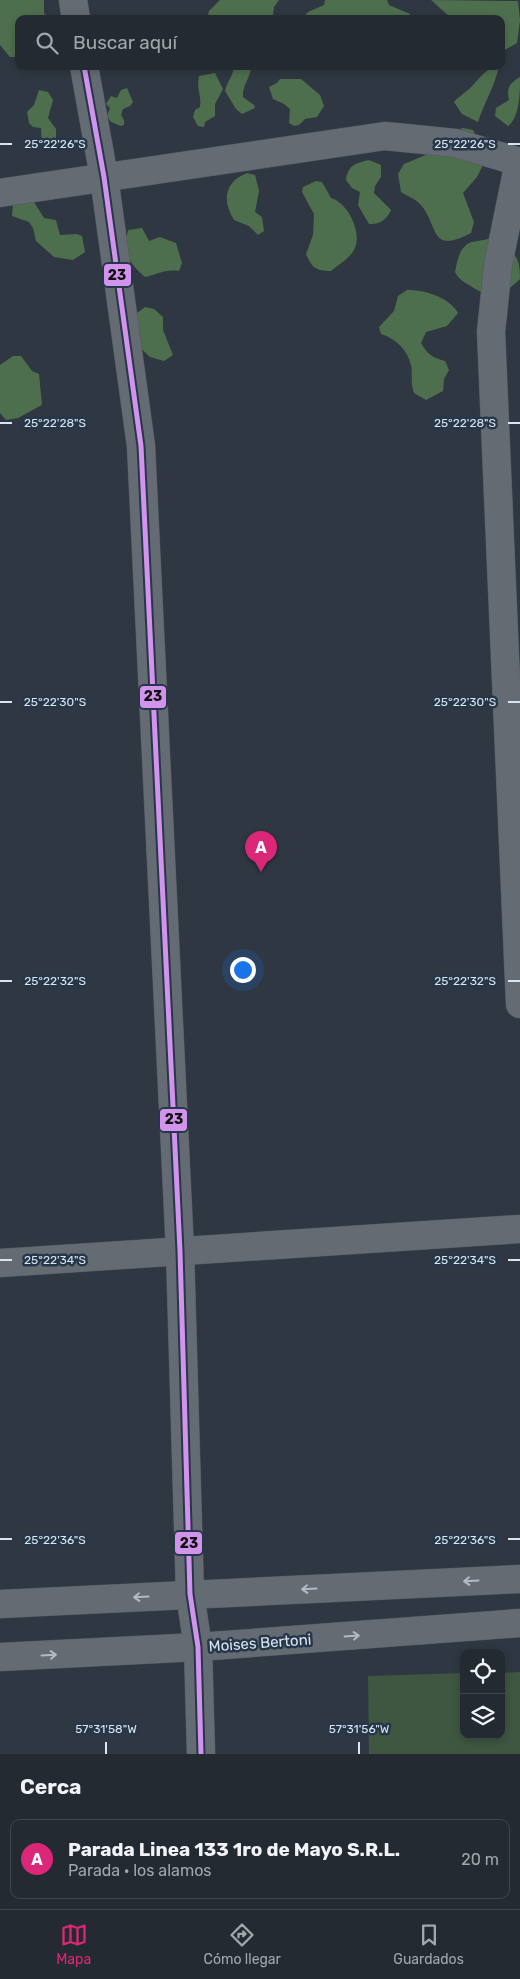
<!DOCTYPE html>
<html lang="es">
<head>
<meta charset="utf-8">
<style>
  body { margin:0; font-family:Rubik,sans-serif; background:#2b323a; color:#f1f3f6 }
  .controls { position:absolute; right:15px; bottom:15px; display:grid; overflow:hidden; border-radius:10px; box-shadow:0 2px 8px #0003 }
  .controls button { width:45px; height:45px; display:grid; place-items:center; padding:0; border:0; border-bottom:1px solid #40464d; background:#232a32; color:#f1f3f6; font:25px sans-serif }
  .you { position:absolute; left:242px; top:969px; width:18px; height:18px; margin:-12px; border:4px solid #fff; border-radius:50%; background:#1a73e8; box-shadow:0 0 0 8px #1a73e833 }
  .badge { display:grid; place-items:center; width:32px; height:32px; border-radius:50%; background:#db2777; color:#fff; font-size:16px; font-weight:700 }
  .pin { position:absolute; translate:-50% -41px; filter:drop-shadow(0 1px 2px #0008) }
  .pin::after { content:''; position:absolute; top:26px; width:18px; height:15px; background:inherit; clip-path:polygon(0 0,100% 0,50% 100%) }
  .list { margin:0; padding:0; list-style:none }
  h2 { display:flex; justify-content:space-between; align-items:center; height:65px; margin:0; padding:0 20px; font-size:21px }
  h2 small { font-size:16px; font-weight:400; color:#a3a7ac }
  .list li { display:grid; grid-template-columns:32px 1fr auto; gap:15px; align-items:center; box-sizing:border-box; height:80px; margin:0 10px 10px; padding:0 10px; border:1px solid #40464d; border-radius:10px }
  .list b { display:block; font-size:19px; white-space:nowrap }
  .list p { margin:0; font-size:16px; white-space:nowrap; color:#a3a7ac }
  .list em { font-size:16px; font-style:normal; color:#a3a7ac }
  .icon { flex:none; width:28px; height:28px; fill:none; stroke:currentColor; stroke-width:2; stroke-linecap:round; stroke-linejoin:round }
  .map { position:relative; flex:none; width:520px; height:1754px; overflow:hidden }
  .search { position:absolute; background:#232a32; box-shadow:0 2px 8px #0003; left:15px; right:15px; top:15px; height:55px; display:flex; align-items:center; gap:12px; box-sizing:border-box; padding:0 18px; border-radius:10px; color:#a3a7ac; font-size:19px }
  .sheet { height:155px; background:#232a32 }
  nav { display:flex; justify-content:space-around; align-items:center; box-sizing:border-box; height:70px; border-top:1px solid #40464d; background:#232a32; font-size:14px; color:#a3a7ac }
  nav a { display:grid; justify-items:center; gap:2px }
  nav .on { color:#db2777 }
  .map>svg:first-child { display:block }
</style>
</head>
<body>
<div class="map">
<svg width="520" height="1754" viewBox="0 0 520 1754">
  <rect width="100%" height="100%" fill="#2f3842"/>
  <path fill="#3f5640" d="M520,1672V1754H369L368,1676L464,1673V1735H501V1673Z"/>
  <g fill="#4e6f4e">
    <path d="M0,0H44V13L49,19H19V57H10L0,45Z"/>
    <path d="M220,0H279L274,7L273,15L278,19H241L237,15L231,19H207L209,11Z"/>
    <path d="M325,0H387L389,5L410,14L408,19H302L308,12L324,5Z"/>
    <path d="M431,0L518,1L520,20L517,43L503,51L501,59V19H452Z"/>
    <path d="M234,66H251C251,78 242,84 243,97L254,105L255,108L242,114L236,109L225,91C227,82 234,74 234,66Z"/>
    <path d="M488,66H499C495,86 484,103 478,122L462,114L454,102C460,95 467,92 473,85C478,80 481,75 488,70Z"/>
    <path d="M215,73L223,89L215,104V116L205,122L204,127L198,126L193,117L195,110L200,107C202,96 196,88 199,76Z"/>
    <path d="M520,77C520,92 520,117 508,126L495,116L496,108L509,100C506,88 510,83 520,77Z"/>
    <path d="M301,79L320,95L324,106L317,117L305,119L299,125L294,126L289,123L290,109L284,104L273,99L269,87L277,83L280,79Z"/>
    <path d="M127,88L133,102L130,106L123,109L121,115L124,120V125L121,126L111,122L107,116L110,108L106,104L111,96L117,98L121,90Z"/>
    <path d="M39,90L48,92L53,100L48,118L56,129V139L60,147L55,150L42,146L41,128L33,127L29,123L27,112L34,105Z"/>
    <path d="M463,128L473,130L487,157L477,177L463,193L474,222L471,233C429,255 439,226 421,205C416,199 407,196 401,192L398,174L404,164L428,154L453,131Z"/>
    <path d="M369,160L381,165V177L375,186L374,193L391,210C387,219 380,225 369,224L358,205L360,192L352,188L346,180C348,165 356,163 369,160Z"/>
    <path d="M247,173L255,175L259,191L255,212L262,217L264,231L258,235L249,226L234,220C222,201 224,182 247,173Z"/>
    <path d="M316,181L322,182L331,198C349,203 365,237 352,253C347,260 338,265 331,271C316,271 312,268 306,254L313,235L314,214L302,192L303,187Z"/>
    <path d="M34,202L44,218L56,220L60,235L77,234L82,236L85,252L73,260L54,257L36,241L33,228L29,222L12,216L13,203Z"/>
    <path d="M142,228L149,241L160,237L176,243L182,263L179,271C163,269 160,274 145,277C128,262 123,253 128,230Z"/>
    <path d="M492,237C512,252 520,252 520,279C503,296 489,299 469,285C462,281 459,279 455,272C457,261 460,245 472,242C480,240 485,241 492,237Z"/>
    <path d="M407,290C425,290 449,297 458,313L447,326L426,332L421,343C427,354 433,358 445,361L449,370L444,379L443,391L426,400L414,393C410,382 413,373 411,365C407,349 396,339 381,334L379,327L394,311L398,296Z"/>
    <path d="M145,307L154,309L163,317V330L173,355L164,361L150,357L129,337L133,316Z"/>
    <path d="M13,356H21L32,371L39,374L42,405L18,418L6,420L0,413V365Z"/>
  </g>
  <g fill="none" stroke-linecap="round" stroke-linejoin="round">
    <defs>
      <g id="street">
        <path d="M73,0L76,19"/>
        <path d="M84,66L104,177L141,446L180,1251L190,1594L198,1647L201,1754"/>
        <path d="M519,162L498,265L491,332L520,1004"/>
        <path d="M0,193L385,136L455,143L520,162"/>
        <path d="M0,1263L520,1229"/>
      </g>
      <g id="secondary">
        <path d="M0,1604L520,1579"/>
        <path d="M0,1657L198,1647L520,1623"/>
      </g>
    </defs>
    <use href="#street" stroke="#4f5760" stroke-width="29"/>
    <use href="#secondary" stroke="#4f5760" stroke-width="29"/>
    <use href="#street" stroke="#656b72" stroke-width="28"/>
    <use href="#secondary" stroke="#656b72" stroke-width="28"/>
    <defs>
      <path id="bus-1" d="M84,66L104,177L141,446L180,1251L190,1594L198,1647L201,1754"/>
    </defs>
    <use href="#bus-1" stroke="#27374a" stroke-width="9"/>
    <use href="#bus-1" stroke="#d193ec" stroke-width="5"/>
  </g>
  <defs><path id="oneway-shaft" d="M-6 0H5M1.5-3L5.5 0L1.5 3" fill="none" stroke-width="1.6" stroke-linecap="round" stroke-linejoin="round" transform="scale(1.25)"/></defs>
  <g stroke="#b2bac5">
    <use href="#oneway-shaft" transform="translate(471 1581) rotate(177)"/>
    <use href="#oneway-shaft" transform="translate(309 1589) rotate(177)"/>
    <use href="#oneway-shaft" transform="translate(141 1597) rotate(177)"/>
    <use href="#oneway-shaft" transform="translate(352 1636) rotate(-4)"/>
    <use href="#oneway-shaft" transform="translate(49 1655) rotate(-3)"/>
  </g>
  <path fill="none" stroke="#dbe5f2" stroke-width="2" d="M0,144H12M508,144H520M0,423H12M508,423H520M0,702H12M508,702H520M0,981H12M508,981H520M0,1260H12M508,1260H520M0,1539H12M508,1539H520M106,1742V1754M359,1742V1754"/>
  <g text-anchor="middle" stroke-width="5" stroke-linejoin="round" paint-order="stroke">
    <g font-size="15" fill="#dbe5f2" stroke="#27374a">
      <text transform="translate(260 1643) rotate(-4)" y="5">Moises Bertoni</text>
    </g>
  </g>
  <g font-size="12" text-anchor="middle" fill="#dbe5f2" stroke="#27374a" stroke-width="5" stroke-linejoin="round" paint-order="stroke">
    <text x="55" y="148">25°22'26"S</text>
    <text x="465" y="148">25°22'26"S</text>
    <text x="55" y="427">25°22'28"S</text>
    <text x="465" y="427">25°22'28"S</text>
    <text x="55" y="706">25°22'30"S</text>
    <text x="465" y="706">25°22'30"S</text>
    <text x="55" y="985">25°22'32"S</text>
    <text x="465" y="985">25°22'32"S</text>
    <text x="55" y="1264">25°22'34"S</text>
    <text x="465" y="1264">25°22'34"S</text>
    <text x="55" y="1544">25°22'36"S</text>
    <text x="465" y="1544">25°22'36"S</text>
    <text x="106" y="1733">57°31'58"W</text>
    <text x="359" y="1733">57°31'56"W</text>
  </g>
  <g stroke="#27374a" stroke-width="2">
    <rect x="103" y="263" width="29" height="24" rx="5" fill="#d193ec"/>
    <rect x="139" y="685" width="28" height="24" rx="5" fill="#d193ec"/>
    <rect x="159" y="1108" width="29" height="24" rx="5" fill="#d193ec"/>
    <rect x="174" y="1531" width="29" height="24" rx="5" fill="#d193ec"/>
  </g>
  <g font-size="14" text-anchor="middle" font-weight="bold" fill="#111">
    <text x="117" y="280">23</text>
    <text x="153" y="701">23</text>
    <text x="174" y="1124">23</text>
    <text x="189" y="1548">23</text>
  </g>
</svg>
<div class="controls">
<button><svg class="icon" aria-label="locate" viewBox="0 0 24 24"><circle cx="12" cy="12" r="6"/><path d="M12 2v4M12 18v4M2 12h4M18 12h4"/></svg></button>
<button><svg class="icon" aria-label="layers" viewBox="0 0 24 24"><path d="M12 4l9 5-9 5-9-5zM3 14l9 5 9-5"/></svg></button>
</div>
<div class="you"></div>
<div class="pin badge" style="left:261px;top:872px">A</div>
<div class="search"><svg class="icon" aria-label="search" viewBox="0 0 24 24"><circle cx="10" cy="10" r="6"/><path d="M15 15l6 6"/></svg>Buscar aquí</div>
</div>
<section class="sheet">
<h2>Cerca<small></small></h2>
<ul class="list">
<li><span class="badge">A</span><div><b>Parada Linea 133 1ro de Mayo S.R.L.</b><p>Parada · los alamos</p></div><em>20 m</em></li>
</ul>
</section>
<nav>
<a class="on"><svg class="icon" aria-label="map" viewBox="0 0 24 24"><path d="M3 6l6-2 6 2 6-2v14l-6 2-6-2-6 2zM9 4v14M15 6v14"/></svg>Mapa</a>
<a><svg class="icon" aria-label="directions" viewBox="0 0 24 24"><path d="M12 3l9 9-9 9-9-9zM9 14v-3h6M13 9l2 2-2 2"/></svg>Cómo llegar</a>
<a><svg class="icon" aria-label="saved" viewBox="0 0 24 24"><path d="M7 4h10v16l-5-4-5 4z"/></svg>Guardados</a>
</nav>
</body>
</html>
